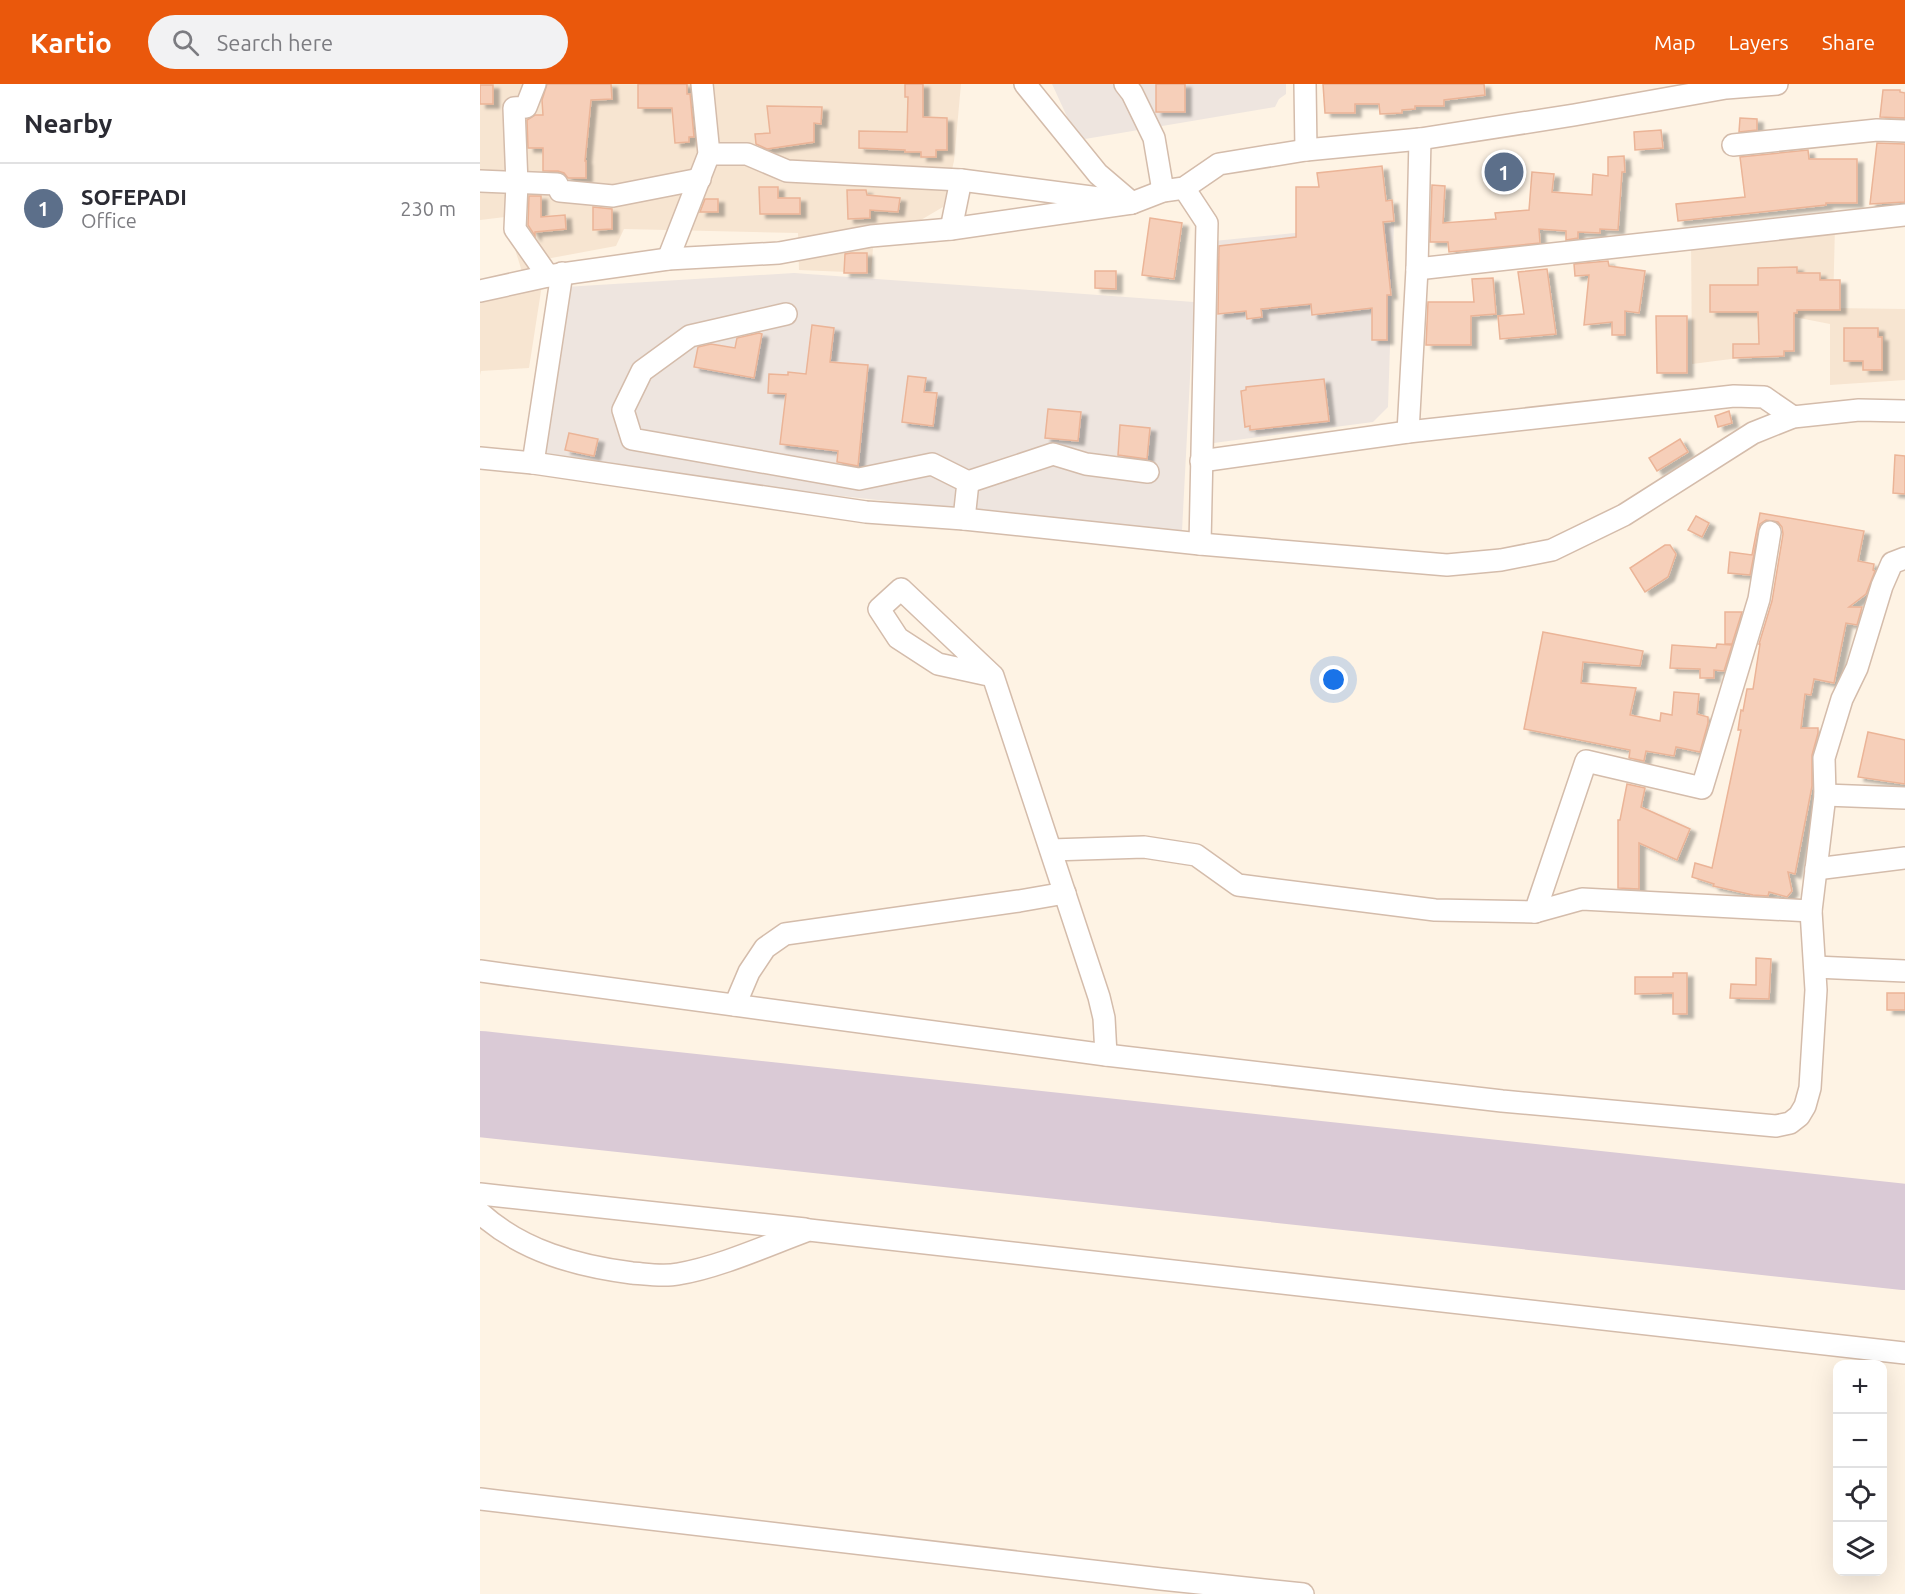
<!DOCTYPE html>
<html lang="en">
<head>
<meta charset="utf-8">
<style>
  body { margin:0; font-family:Ubuntu,sans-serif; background:#f2f2f3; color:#2b2b33 }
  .controls { position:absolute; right:18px; bottom:18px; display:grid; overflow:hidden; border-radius:12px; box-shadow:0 6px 24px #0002 }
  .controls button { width:54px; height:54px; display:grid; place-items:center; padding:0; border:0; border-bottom:2px solid #e1e1e2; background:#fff; color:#2b2b33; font:30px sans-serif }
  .you { position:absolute; left:854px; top:596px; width:21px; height:21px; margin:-15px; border:4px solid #fff; border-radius:50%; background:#1a73e8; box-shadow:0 0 0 9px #1a73e833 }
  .badge { display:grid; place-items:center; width:39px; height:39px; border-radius:50%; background:#ea580c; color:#fff; font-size:20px; font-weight:700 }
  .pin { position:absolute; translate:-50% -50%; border:3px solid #fff; box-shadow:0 2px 6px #0006 }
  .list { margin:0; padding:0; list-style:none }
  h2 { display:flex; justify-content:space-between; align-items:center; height:78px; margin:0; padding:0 24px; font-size:26px }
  h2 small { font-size:20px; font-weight:400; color:#7c7c81 }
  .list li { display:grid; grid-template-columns:39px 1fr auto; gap:18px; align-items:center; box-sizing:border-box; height:90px; padding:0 24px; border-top:2px solid #e1e1e2 }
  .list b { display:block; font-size:22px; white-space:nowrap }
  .list p { margin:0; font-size:20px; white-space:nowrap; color:#7c7c81 }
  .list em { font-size:20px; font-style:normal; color:#7c7c81 }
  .icon { flex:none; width:33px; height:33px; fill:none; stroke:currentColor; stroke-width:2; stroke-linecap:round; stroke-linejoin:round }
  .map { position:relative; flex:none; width:1425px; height:1510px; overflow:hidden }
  header { display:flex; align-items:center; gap:36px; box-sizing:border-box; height:84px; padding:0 30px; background:#ea580c; color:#fff }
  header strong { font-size:28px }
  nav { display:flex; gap:33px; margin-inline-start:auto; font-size:21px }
  .search { width:420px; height:54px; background:#f2f2f3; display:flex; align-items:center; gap:15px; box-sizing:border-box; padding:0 21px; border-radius:33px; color:#7c7c81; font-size:22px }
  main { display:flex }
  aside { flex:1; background:#fff }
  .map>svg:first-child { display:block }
</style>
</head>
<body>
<header>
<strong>Kartio</strong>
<div class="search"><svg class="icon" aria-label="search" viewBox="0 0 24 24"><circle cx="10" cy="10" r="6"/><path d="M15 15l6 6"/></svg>Search here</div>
<nav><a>Map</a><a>Layers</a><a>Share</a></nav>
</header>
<main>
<aside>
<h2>Nearby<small></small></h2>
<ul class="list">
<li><span class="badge" style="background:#5c6f8a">1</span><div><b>SOFEPADI</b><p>Office</p></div><em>230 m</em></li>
</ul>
</aside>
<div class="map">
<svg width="1425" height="1510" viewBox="0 0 1425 1510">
  <defs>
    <filter id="shadow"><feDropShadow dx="6" dy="4" stdDeviation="1.5" flood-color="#0004"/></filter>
  </defs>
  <rect width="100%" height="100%" fill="#fef3e4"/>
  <g fill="#f7e5d1">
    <path d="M0,0H481L474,77L463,123L393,164L391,189L319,186L318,149L144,145L136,162L66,175L49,284L1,287L0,291V212L48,207L25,133L0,136Z"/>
    <path d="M1355,142L1353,224L1425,225V296L1350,301V240L1314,233V267L1212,280L1211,154Z"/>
  </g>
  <g fill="#eee5df">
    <path d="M572,0H806V10L799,15L795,23L605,55L595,50Z"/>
    <path d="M914,139L908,323L893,338L726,360L724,158Z"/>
    <path d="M314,189L714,218L702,447L510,431L496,427L485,417L472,424L185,393L60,372L85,203Z"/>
  </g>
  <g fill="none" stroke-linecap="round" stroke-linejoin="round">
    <path stroke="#dacad6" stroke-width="106" d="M0,1000L1425,1153"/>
  </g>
  <g fill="#f6cfb9" stroke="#ebb497" stroke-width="1.5" filter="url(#shadow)">
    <path d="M67,0H131L132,15L111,16L105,77H106V94H88L84,89L78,87H63V64H48L47,36L55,31H63L62,16Z"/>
    <path d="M158,0H207V10H210L214,53H209V58L195,59L192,24H158Z"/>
    <path d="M425,0H443V33L467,34V66H456V73H441V68H425V66L379,64V47L427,48L428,13H425Z"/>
    <rect x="676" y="0" width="29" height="28"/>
    <path d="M843,0H1004L1005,11L964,16V22H935V25L922,26V29L900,30L899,20H875V29H845Z"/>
    <rect x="0" y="1" width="13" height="19"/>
    <path d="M1403,6H1420V8L1425,9V34L1400,33Z"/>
    <path d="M287,22L342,23L341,40L334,39V58L287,65L276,60L275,50L290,49Z"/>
    <path d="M1260,34L1277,35V46L1259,48Z"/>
    <path d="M1181,46L1183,64L1155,66L1154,48Z"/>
    <path d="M1397,59L1425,60V118L1390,120Z"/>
    <path d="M1328,66L1329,75H1377V119H1346V121L1198,137L1196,120L1265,113L1260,73Z"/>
    <path d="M1144,72L1145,88H1142L1138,146L1120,145V149L1098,148V154L1086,156V147L1059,145L1060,159L969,168L968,158H950L952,101L965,102L963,139L1016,135L1015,129L1049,126L1052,88L1074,90L1072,108L1112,111L1113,90L1128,92V73Z"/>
    <path d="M902,82L906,117L912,116L914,137L903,138L911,211H907V256H892V224L832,231L831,220L781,225L782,233L767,235L766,227L738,230L739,162L816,153V103H839L837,89Z"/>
    <path d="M279,103H298V114H320V130H280Z"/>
    <path d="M367,106H386L387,111L420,114L418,128L390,126V134L368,135Z"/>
    <path d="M49,112H61V133L85,131L86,145L55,148V152L48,141Z"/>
    <path d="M225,115H238V128H220Z"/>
    <path d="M113,123L132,125V145L113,146Z"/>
    <path d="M670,134L702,139L694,195L662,191Z"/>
    <path d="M371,169H387V189H364L365,170Z"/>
    <path d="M1128,177L1129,182L1165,187L1159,229L1145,227V251H1132V238L1104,241L1109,191L1095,192L1094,180Z"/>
    <path d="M1317,183V189H1340V196H1360V226H1317V229H1314V267H1304V272L1253,274V260H1279L1278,228H1230V201H1278V184Z"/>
    <path d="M1067,185L1076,250L1020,255L1018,232L1044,230L1038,188Z"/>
    <path d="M615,187H636V205L615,204Z"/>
    <path d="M1013,194L1016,230L991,232V261H946L948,218H994L992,195Z"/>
    <path d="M1176,232H1207V289H1177Z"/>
    <path d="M332,241L354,244L350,278L388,281L378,382L357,378L358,367L300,360L306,310L288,309L289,290L308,291V288L326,290Z"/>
    <path d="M1364,244H1398V253H1402V286H1383V277H1364Z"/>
    <path d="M279,249L282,250L274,294L214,283L218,263L231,260L255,264L257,254Z"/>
    <path d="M428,292L446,294L444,308L457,309L453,342L422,338Z"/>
    <path d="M844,295L849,337L770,346V342L765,343L761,307L766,306V303Z"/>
    <path d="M568,325L601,328L598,357L565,354Z"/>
    <path d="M1249,327L1252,339L1238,343L1235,332Z"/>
    <path d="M640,341L670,344L667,375L638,371Z"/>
    <path d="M89,349L118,355L114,372L85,366Z"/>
    <path d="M1200,355L1208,368L1177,387L1169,374Z"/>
    <path d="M1415,371L1425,372V410L1413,409Z"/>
    <path d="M1280,429L1384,447L1378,477L1394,480L1393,486L1395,487L1386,510L1369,523H1382L1377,541L1366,539L1354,599L1334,595L1331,611L1325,610L1321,644H1338V649L1332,671V702L1327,728L1315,790L1308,788L1312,807L1307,813L1289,808L1288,812L1273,811L1233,802L1234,800L1212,793L1215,779L1232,784L1261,646H1258L1261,626L1263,627L1267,605H1273L1280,560H1279L1292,517L1303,450L1302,443L1298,438L1286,436L1280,440L1270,491L1248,489L1250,468L1272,471Z"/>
    <path d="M1216,432L1229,439L1222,453L1208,446Z"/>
    <path d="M1185,461H1190L1196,470L1188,493L1165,508L1150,484Z"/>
    <path d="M1245,528H1262L1252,560H1245Z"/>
    <path d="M1063,548L1163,567L1160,582L1103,578L1101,599L1156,604L1150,631L1180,637L1181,629L1192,631L1194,608L1219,610L1217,630L1228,633V639L1220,668L1196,663L1194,672L1166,667L1164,677L1149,674L1150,666L1044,645Z"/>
    <path d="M1237,560L1252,561L1244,587L1234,586V594H1220V585L1190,584L1192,561L1236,564Z"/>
    <path d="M1388,648L1425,656V700L1378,693Z"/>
    <path d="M1147,700L1165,704L1161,723L1210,745L1197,776L1159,759V805L1138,804V736H1140Z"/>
    <path d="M1276,874L1291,875L1289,915L1250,914L1251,900L1276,901Z"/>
    <path d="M1193,889H1207V930H1193V909L1155,910V893H1193Z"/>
    <rect x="1407" y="909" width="18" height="17"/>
  </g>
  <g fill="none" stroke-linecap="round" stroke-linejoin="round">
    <defs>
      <g id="minor">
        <path d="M55,0L46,23L34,24L37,100L35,145L68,192"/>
        <path d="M545,0L618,90L652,119"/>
        <path d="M645,0L652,9L674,54L683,107"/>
        <path d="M825,0L826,66"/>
        <path d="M1253,61L1397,46L1425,47"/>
        <path d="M229,70H267L307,87L481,96L634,116"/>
        <path d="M0,97L77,100L80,107L133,112L220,95"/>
        <path d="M704,104L727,139L720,460"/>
        <path d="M471,145L481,96"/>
        <path d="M188,175L229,70L222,0"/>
        <path d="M937,185L1425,131"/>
        <path d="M0,207L68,192L188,175L299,169L391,152L471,145L652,119L683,107L704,104L739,80L826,66L940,55L1094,31L1246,4L1297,0"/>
        <path d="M306,230L210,252L162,287L143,326L152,355L379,395L452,380L488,398L484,435"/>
        <path d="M928,348L937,185L940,55"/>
        <path d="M0,374L53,379L386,428L484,435L720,460L967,481L1021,476L1072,466L1144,431L1273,349L1313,333L1379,326L1425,327"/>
        <path d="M721,377L928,348L1254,312L1284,313L1313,333"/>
        <path d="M53,379L82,189"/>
        <path d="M488,398L573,370L606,380L668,388"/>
        <path d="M513,592L458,580L418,554L399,525L421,505L513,592L619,913L624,934L626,971"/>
        <path d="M1345,711L1425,714"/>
        <path d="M571,766L664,763L716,771L758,801L955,826L1055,828L1102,815L1331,827"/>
        <path d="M1336,785L1425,774"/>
        <path d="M1055,828L1106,677L1222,704L1279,515L1290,448"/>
        <path d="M1335,883L1425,887"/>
        <path d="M0,887L626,971L1022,1017L1296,1042L1310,1039L1319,1032L1325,1022L1330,1004L1336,906L1331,827L1345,711L1344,674L1362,615L1377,584L1402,502L1412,479L1425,474"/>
        <path d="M255,921L269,888L285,864L305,850L539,817L585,809"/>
        <path d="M0,1110L325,1145"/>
        <path d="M0,1129C42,1167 97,1182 152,1189C166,1190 183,1193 198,1190C240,1183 288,1161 329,1146L1425,1269"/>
        <path d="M0,1415L681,1495L823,1510"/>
      </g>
    </defs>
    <use href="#minor" stroke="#d4bcab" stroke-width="24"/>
    <use href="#minor" stroke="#fff" stroke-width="21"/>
  </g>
</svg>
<div class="controls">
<button>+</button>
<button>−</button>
<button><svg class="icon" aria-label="locate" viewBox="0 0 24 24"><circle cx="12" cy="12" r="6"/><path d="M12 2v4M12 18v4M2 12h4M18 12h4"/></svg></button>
<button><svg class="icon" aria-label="layers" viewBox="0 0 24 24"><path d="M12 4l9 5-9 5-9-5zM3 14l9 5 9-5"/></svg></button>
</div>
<div class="you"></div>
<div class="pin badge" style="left:1024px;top:88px;background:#5c6f8a">1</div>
</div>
</main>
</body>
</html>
